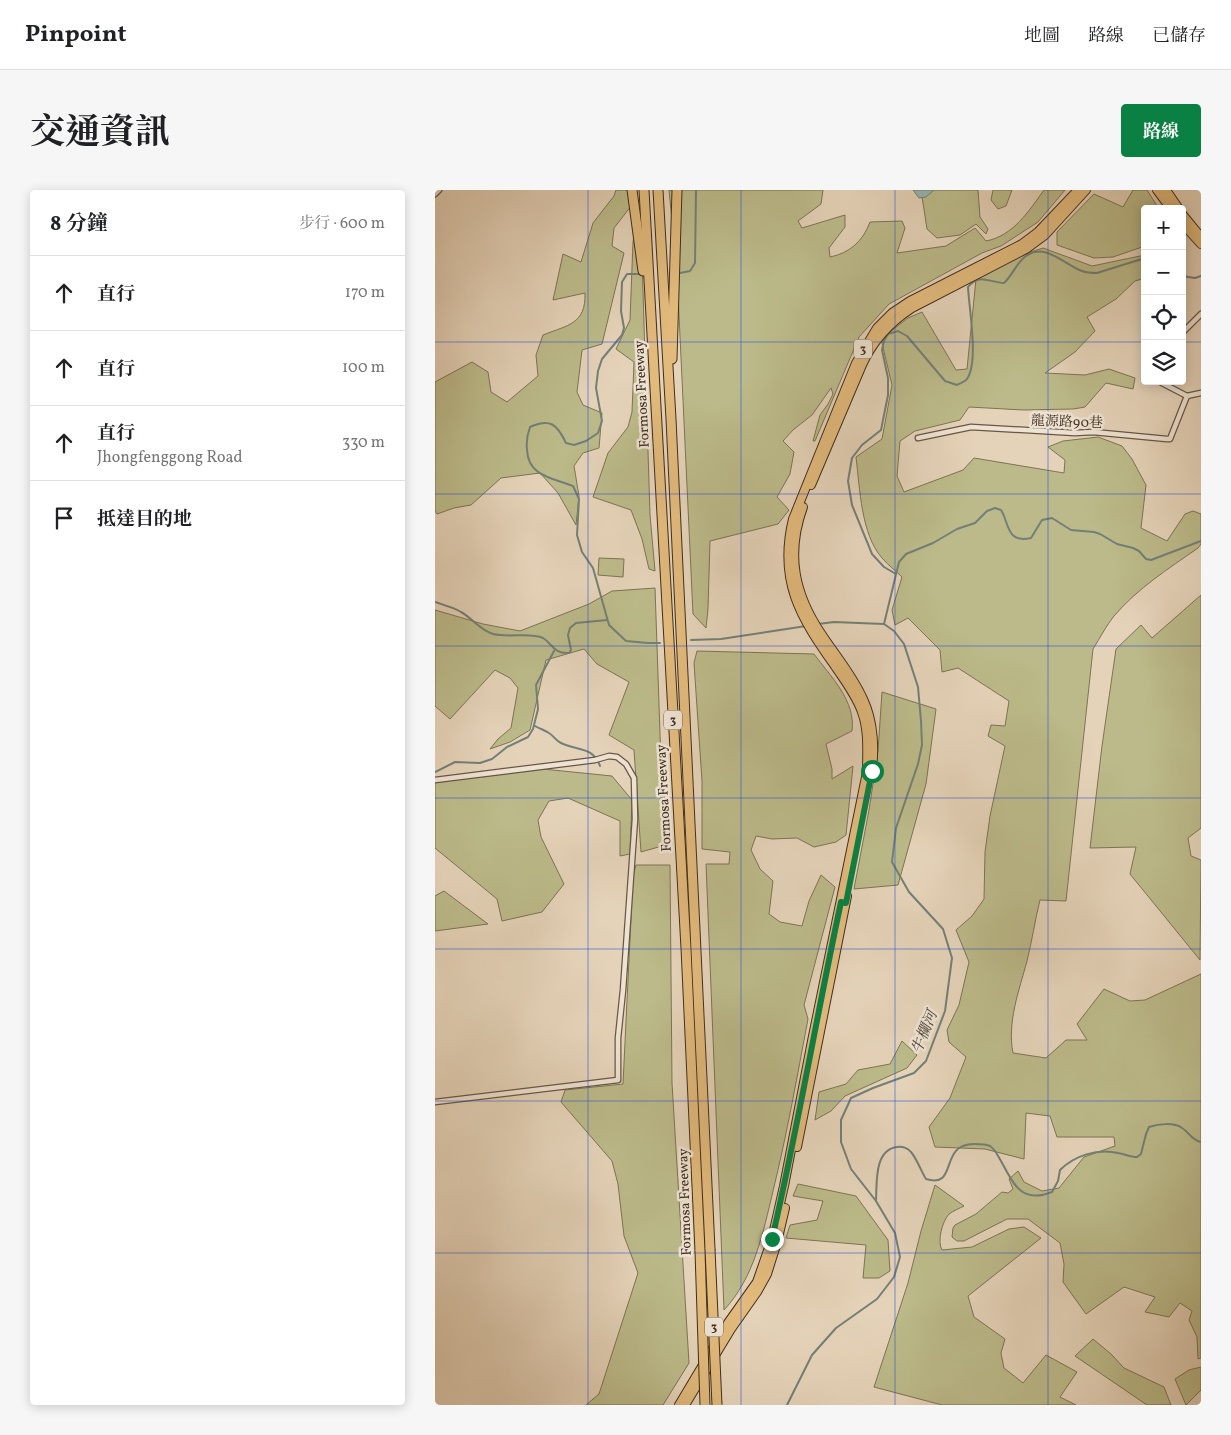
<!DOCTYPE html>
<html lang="zh-TW">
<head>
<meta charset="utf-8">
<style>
  body { margin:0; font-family:Vollkorn,"Noto Serif TC",serif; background:#f6f6f6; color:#202124 }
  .controls { position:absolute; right:15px; top:15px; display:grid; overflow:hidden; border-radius:5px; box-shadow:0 2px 12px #0003 }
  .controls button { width:45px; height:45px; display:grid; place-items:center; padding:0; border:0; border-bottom:1px solid #e0e0e0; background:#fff; color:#202124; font:25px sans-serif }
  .stop { position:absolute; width:15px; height:15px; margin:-11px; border:4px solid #0b8043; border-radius:50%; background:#fff }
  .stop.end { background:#0b8043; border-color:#fff; box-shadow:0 1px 5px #0008 }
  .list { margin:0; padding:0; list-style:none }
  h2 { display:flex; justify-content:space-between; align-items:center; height:65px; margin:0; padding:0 20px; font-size:21px }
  h2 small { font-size:16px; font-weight:400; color:#757577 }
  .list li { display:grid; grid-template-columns:32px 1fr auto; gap:15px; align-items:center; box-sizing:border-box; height:75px; padding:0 20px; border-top:1px solid #e0e0e0 }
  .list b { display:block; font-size:19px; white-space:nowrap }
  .list p { margin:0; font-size:16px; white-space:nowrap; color:#757577 }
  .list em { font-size:16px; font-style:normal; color:#757577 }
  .icon { flex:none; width:28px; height:28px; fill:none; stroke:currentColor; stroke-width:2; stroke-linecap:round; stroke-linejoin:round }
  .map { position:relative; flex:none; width:766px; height:1215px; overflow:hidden; border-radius:5px }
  header { display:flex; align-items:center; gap:30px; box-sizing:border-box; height:70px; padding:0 25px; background:#fff; border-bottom:1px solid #e0e0e0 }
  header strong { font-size:24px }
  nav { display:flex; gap:28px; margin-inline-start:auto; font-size:18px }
  .intro { display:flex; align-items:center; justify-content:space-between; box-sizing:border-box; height:120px; padding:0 30px }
  h1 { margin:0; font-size:35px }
  .button { padding:12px 22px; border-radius:5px; background:#0b8043; color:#fff; font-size:18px; font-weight:700 }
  main { display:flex; gap:30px; padding:0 30px }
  aside { flex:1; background:#fff; border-radius:5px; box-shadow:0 2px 12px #0003 }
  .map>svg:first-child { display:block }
</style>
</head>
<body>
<header>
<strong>Pinpoint</strong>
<nav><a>地圖</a><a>路線</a><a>已儲存</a></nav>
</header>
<div class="intro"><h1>交通資訊</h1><a class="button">路線</a></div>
<main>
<aside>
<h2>8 分鐘<small>步行 · 600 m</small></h2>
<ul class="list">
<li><svg class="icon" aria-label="ahead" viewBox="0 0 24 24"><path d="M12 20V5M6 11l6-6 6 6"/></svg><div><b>直行</b></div><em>170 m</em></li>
<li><svg class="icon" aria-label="ahead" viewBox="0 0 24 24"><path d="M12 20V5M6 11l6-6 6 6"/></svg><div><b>直行</b></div><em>100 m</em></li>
<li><svg class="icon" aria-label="ahead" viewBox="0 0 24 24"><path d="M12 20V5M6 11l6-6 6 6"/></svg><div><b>直行</b><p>Jhongfenggong Road</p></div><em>330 m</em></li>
<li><svg class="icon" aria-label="arrive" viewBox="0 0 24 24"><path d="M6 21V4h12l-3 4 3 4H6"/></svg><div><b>抵達目的地</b></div></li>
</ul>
</aside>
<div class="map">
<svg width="766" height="1215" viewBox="0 0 766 1215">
  <rect width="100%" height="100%" fill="#e5d3b9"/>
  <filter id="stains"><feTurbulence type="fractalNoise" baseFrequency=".004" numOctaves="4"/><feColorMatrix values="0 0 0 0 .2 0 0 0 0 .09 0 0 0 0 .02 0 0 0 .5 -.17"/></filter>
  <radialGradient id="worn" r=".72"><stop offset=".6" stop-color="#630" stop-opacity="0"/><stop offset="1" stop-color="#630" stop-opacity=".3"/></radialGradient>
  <g fill="#bcba8a" stroke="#7d7454">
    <path d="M181,0H199L200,11L179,38L177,56L189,63L167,154L147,160L142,202L148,215L167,223L164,258L148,263L139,276L144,306L141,335L123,303L105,283L66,288L36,315L19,318L2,324L0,321V192L37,172L53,182L56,202L72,212L103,186L101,165L108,145C133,135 151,134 150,103L118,110L128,64L146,72L158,33L179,6Z"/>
    <path d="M234,0H388L386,14L363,31L367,38L410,25V37L394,58L395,67C415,63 428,51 435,32L467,31L470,38L462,63L511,56L540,38L551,51C578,46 594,21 609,0H630L603,32L566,56L547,63L454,114L424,147L380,251H378L385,225L393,214L398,204L396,198L377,225L358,240L348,251L359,262L355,284L342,307L354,320L343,334L275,351L273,419L271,438L258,424L242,82Z"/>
    <path d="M486,0H543L545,27L553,39L551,44L541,34L525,45L502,48L492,39Z"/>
    <path d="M558,0H577L571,16L563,19L556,10Z"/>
    <path d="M698,0H712L724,19H710V56L678,67L659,68L622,55V42L659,4L688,17Z"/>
    <path d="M201,31L207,70L215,325L220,381L214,379L207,349L196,320L158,307L173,263L193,237L197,222L199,172L181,159L195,130L198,52Z"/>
    <path d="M608,58L657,76L710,65V88L700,91L681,109L652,127L660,141L640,162L610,183L650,185L674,179L700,188L698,199L671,193L650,217L638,219L588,220L534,217L525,230L480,241L465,251L462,286L469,302L528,280L539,268L629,283L630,270L613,257L628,251L663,247L687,256L697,269L711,295L706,338L732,351L750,324L758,321L766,324V354L763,358C733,379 703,398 679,426C671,436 665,448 658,459L631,711L605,710C600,730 597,751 592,771C584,801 572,832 578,863L611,868L631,850H652L642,834L669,799L695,811L710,810L766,784V1168L763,1169L762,1147L754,1130L757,1121L745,1113L734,1127L710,1122L720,1107L689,1097L651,1124L628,1092L629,1074L625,1053L593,1029H572L529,1051H522L517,1047L518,1038L520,1035L541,1024L567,1002L573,1003L578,999L574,989L583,981L589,992L607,1001L624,998L649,967L680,956L679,947H622L615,926L591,923L589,969L550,959L500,957L494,937L515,908L531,867L514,852L512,840L524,815L534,772L521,740L537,726L549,709L550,662L555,626L570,556L553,546L556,535L570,536L574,511L523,478L507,482L505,460L473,428L460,435L457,420L467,387C461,381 453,375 447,368C426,344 425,299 421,267L447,249L457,195L446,149L473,128L487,122L521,180L532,179L541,89L589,64Z"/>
    <path d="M164,368L189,369L188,387L163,385Z"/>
    <path d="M220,398L226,573L234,654L206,662L199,560L174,545L194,492L162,474L149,459L111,470L95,540L75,552L55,559L63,549L76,538L83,498L75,488L60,480L15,529L0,516V420L48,434L85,441L154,414L177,401Z"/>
    <path d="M766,405V638L753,648L756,666L766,670L765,770L695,684L701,657L655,658L667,556L681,459L706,435L717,448Z"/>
    <path d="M262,461L379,464C396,487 421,511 417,541L391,554L397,579V589L418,576L411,645L401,652L379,657L362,648L337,649L321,646L316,660L325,679L338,691L334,724L345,732L367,736L374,711L386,685L400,697L369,815L373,829C362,887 352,944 338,1001C328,1043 319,1088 289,1120L271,674H294L295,662L267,659V591L259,473Z"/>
    <path d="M447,502L501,519L491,594L463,695L419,699L434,620L443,561Z"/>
    <path d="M98,578L177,586L197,610L195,664L185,666V631L133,608L114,611L103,630L106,647L129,694L107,722L67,731L62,709L0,658V590Z"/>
    <path d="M201,675H235L237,893L254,1173L228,1215H151L164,1204L203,1083L189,1046L183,994L177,971L126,912L130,900L188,894L198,687Z"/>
    <path d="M9,701L53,734L0,741V706Z"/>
    <path d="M467,851L482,865L472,878L410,906L396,921L380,930L384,902L411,894L423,880L455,874Z"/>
    <path d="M363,994L421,1006L453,1050L455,1081L444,1088H428L431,1055L351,1048L355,1035L382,1030L388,1011L358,1006Z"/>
    <path d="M500,995L529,1016C525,1018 518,1021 514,1024C507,1032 502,1051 507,1060L537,1057L574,1039L589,1037L606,1048L533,1106L539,1127L570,1149L566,1163L569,1178L588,1193L611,1165L642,1182L625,1207L641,1215H507L439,1197L473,1093L486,1041Z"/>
    <path d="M658,1149L676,1164L689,1178L729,1197L736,1215H712L640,1166Z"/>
    <path d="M766,1177V1200L751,1215L740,1189L754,1180Z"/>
  </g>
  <path fill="#96b7b2" stroke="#738077" d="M478,0H499L491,7L484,8Z"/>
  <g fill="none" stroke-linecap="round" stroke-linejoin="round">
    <g stroke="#738077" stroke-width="2">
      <path d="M245,83L255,81L260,73L261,0"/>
      <path d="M203,84H192L187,92L186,121L189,138L187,145L167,169L163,181L161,198L167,231L163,243L151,251L139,255L131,253C122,234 115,228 95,237C92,245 91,251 92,260C93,286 117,288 138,296L144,309L142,345L147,362L158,378L174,435L191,451L213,453H225"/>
      <path d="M747,86L760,88L766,86"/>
      <path d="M461,384L449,377L437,364L417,315L413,291L417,268L427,255L446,240L453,205V188L447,160L449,151L453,144L463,141L472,146L510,191L522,195C525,193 530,192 532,189C544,171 534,119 533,97C544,83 553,92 569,93C578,85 581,73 591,66C611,52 629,75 647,81C652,83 657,83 662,83L710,68"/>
      <path d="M0,412C8,415 18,417 26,422C37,428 45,440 58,444C73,448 96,442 108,448C118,454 118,464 134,463L136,460L133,445L135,438L141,433L172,430"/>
      <path d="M449,434L464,372L471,364L498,353L522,339L540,333L552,321L560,318L566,320C574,332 571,354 596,348L607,330L617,328L636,340L659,342L665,344L682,354L698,358L704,361L711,369L716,370L766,351"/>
      <path d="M256,450L286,449L371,436"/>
      <path d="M100,536C105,539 110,540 114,543C119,546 121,551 126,553C142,561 158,556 165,576"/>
      <path d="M0,582L20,572L45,573L57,569L72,557L93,547L98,539L103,519L101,495L119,461"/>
      <path d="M441,1010C442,993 439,960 462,957C467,956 473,958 476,962C482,969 486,981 491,989C524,999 503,954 539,954C544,954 551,954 555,956C560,959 563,966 566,971C579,995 587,1014 617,1002L623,991L625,980C639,966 662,958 683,963C690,964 695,967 702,967L706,964L711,944L714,937C723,934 739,932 747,938C754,942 756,950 766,952"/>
      <path d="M352,1215L377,1165L401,1138L442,1109L459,1087L465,1067L460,1043L441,1011L416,979L406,952V930L416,908L438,898L479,883L491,871L510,821L517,768L508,739L474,702L457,672L461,638L483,574L487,555L486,531L483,497L469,454L459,441L449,434L399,432L383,434"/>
    </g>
    <defs>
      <g id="street">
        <path d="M0,4L4,0"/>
        <path d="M747,143L766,124"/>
        <path d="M723,191L752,206L766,203"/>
        <path d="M483,248L536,237L640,243L658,242L732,249H735L752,206"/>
        <path d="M0,590L160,570L174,566L182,567L191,574L199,588L200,629L188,800L183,848V890L0,912"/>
      </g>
      <g id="primary">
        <path d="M722,0L736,19"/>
        <path d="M731,0L744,19"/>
        <path d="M747,24L766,47"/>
        <path d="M747,33L766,54"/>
        <path d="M376,295L427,175C438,150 454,133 477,118L591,59L610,45L651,0"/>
        <path d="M368,317C351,364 359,404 387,445C401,466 418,486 428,509C439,532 440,561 436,585"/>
        <path d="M362,957L412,706"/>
        <path d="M244,1215L293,1133L322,1092L337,1049L349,996L377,851L432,582C432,562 434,541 427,522C421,505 410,491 400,476C365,427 343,391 358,329L421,173L442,138L457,123L475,111L587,54L603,42L643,0"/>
        <path d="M250,1215L296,1139L322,1102L332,1084L342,1052L350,1018"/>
      </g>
      <g id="highway">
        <path d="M197,0L208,81"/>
        <path d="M209,0L251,758L265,1061"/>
        <path d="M223,0L236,229L275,1059"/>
        <path d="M237,169L242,0"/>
      </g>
    </defs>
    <use href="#street" stroke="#685746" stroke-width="7"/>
    <use href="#primary" stroke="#3e2e1f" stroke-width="10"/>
    <use href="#highway" stroke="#3e2e1f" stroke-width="11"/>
    <use href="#street" stroke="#eee2d2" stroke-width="4.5"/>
    <use href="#primary" stroke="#e2ba7c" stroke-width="8"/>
    <use href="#highway" stroke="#e2ba7c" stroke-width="9"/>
    <defs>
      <g id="highway-bridge">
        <path d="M275,1059L282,1215"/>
        <path d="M265,1061L270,1215"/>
      </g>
    </defs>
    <use href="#highway-bridge" stroke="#3e2e1f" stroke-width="11" stroke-linecap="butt"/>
    <use href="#highway-bridge" stroke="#e2ba7c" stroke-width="9"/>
  </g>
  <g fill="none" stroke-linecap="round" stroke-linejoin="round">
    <path stroke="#0b8043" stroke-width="6" d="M337,1049C363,937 382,824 406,712L411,713L437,581"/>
  </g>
  <path fill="none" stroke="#1d4ed8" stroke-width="1" stroke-opacity="0.55" d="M153,0V1215M306,0V1215M460,0V1215M613,0V1215M0,152H710M747,152H766M0,304H766M0,456H766M0,608H766M0,759H766M0,911H766M0,1063H766"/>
  <g text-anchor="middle" stroke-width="5" stroke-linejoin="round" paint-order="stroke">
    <g fill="#eee2d2" stroke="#736455" stroke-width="1">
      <rect x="419" y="149.5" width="18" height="19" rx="4"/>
      <rect x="229" y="520.5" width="18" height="19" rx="4"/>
      <rect x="270" y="1127.5" width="18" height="19" rx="4"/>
    </g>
    <g font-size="12" font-weight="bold" fill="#3e2e1f">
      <text x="428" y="163">3</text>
      <text x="238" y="534">3</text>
      <text x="279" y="1141">3</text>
    </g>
    <g font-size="14" fill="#3e2e1f" stroke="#eee2d2">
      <text transform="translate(206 204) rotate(-93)" y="5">Formosa Freeway</text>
      <text transform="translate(632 231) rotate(2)" y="5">龍源路90巷</text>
      <text transform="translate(228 608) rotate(-93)" y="5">Formosa Freeway</text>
      <text transform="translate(249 1012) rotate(-92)" y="5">Formosa Freeway</text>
    </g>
    <g font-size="15" font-style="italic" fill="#50493c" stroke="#eee2d2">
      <text transform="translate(489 842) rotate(-68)" y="5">牛欄河</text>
    </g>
  </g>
  <rect width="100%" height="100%" filter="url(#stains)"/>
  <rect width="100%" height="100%" fill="url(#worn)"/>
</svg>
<div class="controls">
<button>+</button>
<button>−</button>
<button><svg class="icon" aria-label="locate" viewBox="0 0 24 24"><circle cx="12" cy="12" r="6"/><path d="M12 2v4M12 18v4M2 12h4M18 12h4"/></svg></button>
<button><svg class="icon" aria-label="layers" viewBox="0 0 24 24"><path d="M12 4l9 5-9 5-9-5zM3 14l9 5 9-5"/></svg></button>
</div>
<div class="stop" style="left:437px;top:581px"></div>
<div class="stop end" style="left:337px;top:1049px"></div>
</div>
</main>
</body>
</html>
